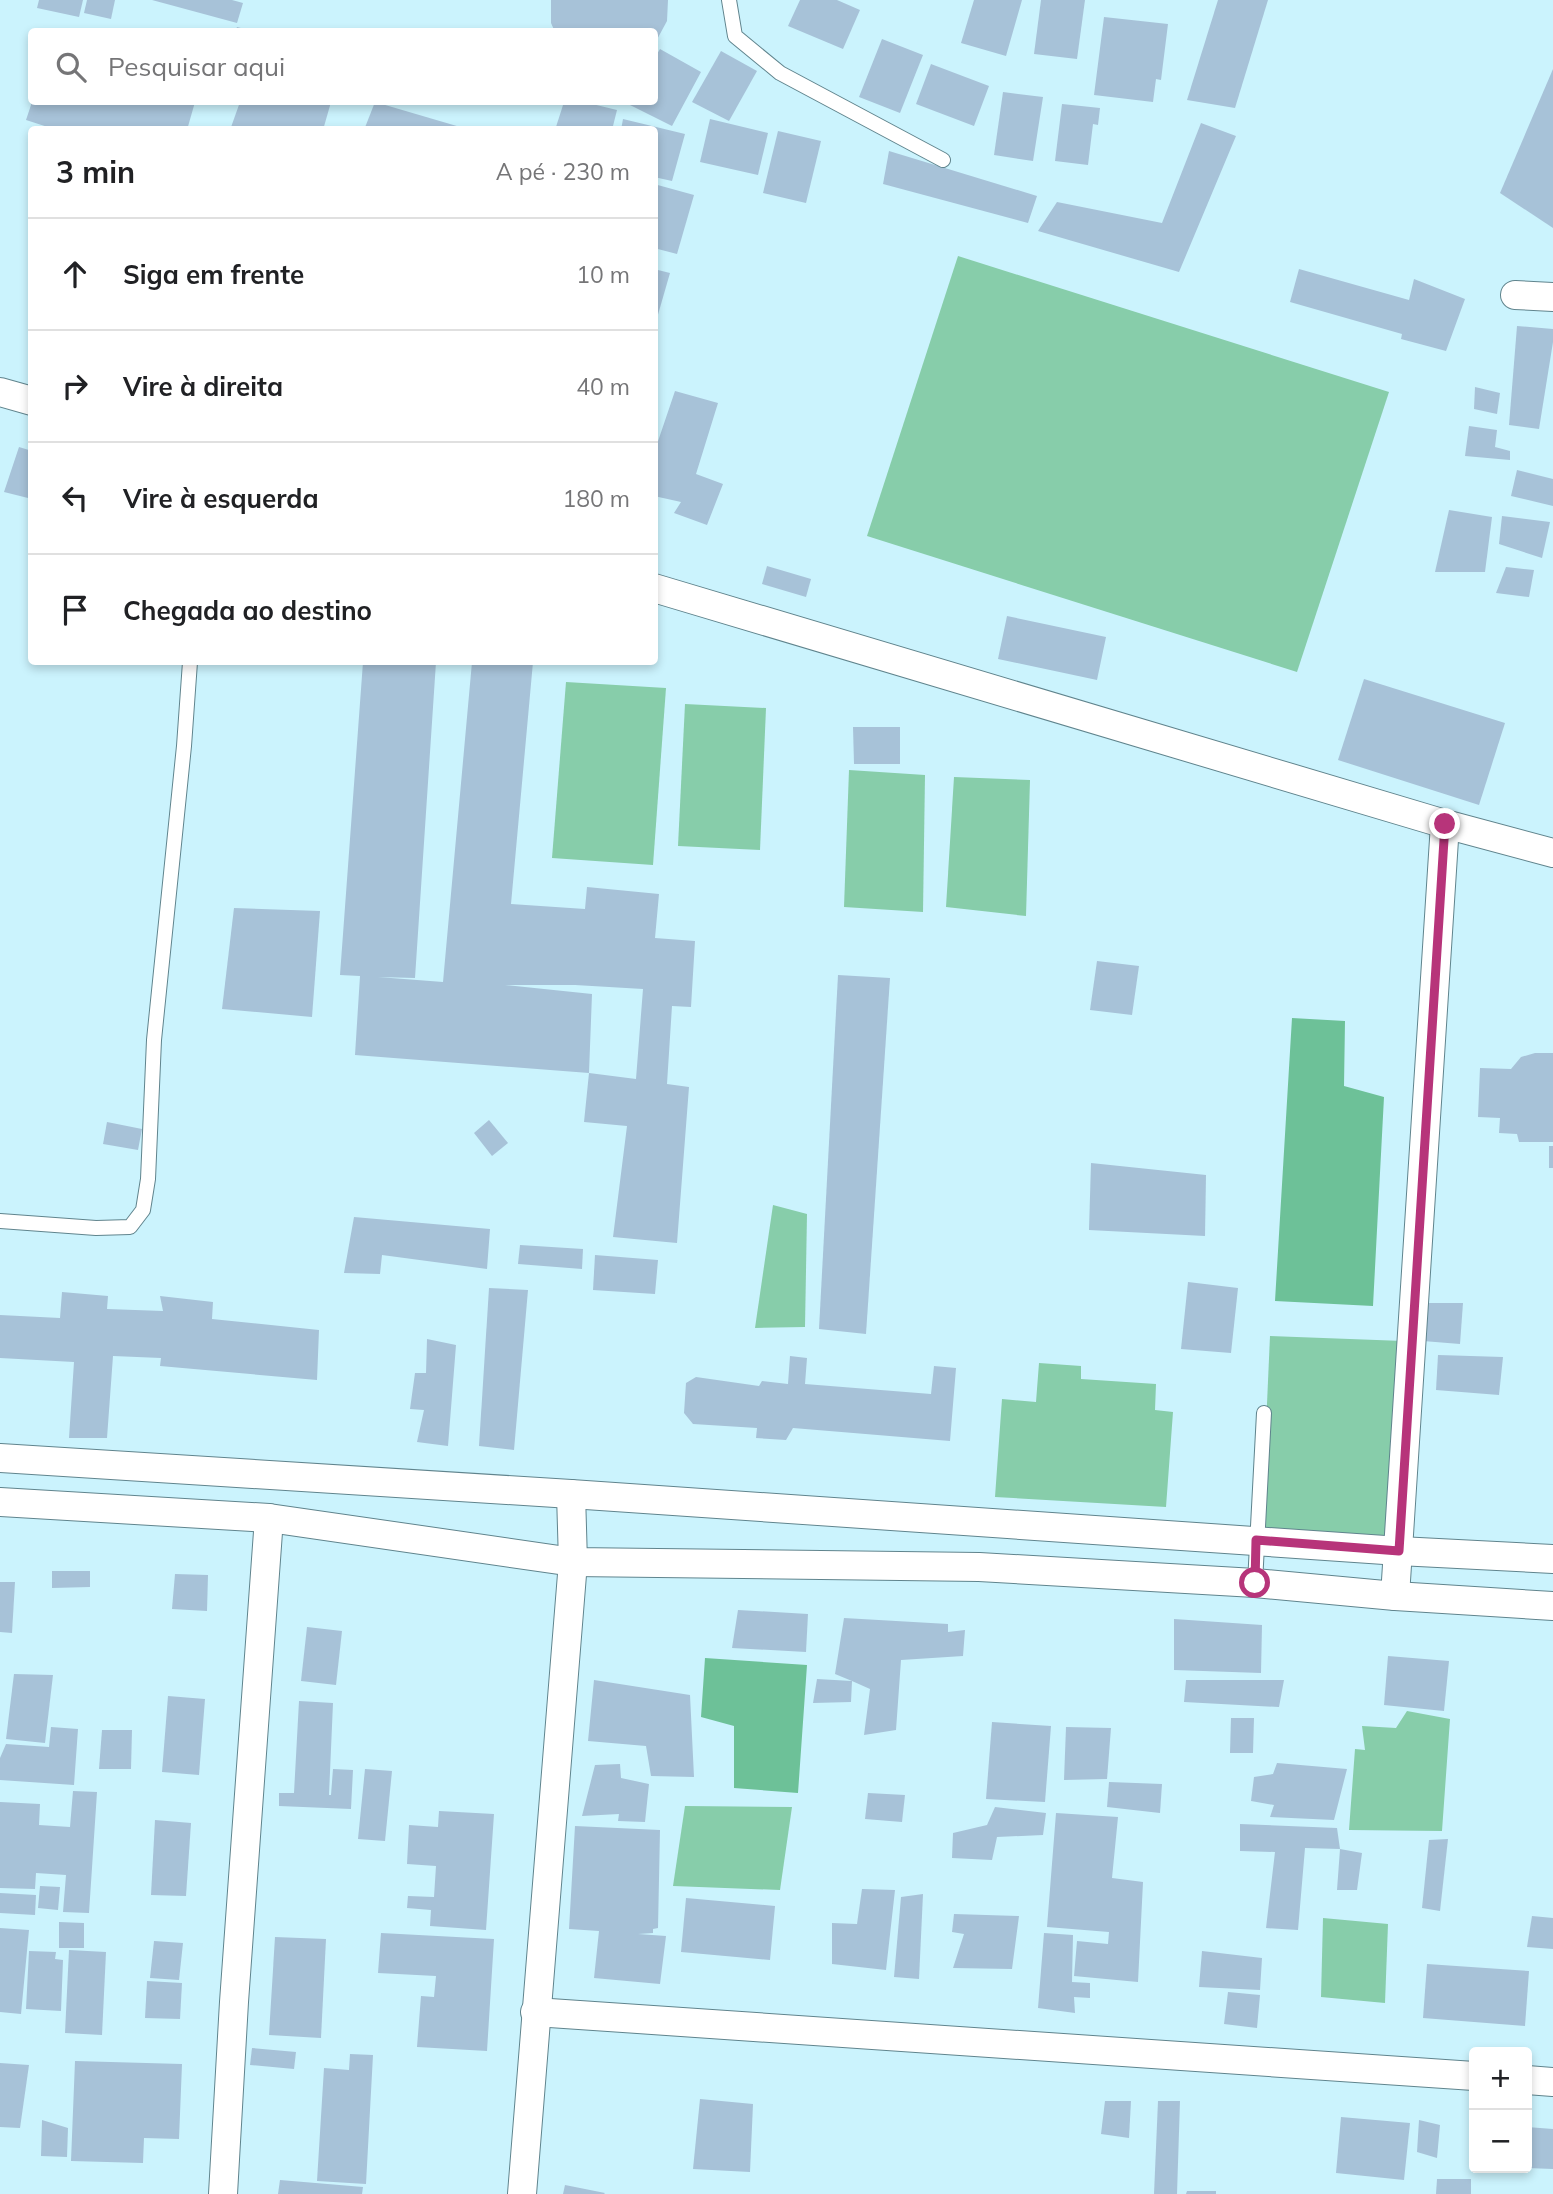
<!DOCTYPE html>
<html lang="pt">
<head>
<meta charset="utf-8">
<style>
  body { margin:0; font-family:Mulish,sans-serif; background:#f6f6f6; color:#202124 }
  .controls { position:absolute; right:21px; bottom:21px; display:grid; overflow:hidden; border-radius:7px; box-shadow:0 4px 10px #0003 }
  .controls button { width:63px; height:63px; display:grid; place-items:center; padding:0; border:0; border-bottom:2px solid #e0e0e0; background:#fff; color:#202124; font:35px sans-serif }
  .stop { position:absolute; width:21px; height:21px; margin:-16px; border:5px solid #b7347a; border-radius:50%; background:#fff }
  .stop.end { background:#b7347a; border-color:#fff; box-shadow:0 2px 7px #0008 }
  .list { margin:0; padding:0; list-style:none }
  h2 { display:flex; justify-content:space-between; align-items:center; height:91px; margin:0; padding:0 28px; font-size:30px }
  h2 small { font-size:23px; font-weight:400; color:#757577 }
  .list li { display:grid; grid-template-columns:46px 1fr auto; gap:21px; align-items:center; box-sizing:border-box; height:112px; padding:0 28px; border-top:2px solid #e0e0e0 }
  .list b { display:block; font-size:26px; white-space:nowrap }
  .list em { font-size:23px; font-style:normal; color:#757577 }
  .icon { flex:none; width:38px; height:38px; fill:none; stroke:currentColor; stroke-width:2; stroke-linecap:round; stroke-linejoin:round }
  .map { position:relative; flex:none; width:1553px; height:2194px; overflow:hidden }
  .search { position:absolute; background:#fff; box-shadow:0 4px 10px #0003; left:28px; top:28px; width:630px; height:77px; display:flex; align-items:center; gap:18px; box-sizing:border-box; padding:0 24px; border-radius:7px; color:#757577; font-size:26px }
  .panel { position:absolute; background:#fff; box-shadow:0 4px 10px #0003; left:28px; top:126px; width:630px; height:539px; border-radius:7px }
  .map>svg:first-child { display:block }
</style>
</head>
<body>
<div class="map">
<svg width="1553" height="2194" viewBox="0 0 1553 2194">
  <rect width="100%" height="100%" fill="#cbf3fd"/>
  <g fill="#87cdaa">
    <path d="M958,256L1389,392L1297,672L867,536Z"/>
    <path d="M566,682L666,688L653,865L552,858Z"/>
    <path d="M685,704L766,708L760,850L678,846Z"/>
    <path d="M849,770L925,775L923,912L844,907Z"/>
    <path d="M954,777L1030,780L1026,916L946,907Z"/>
    <path d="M773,1205L807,1214L805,1327L755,1328Z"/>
    <path d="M1270,1336L1403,1341L1394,1544L1261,1539Z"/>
    <path d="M1039,1363L1081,1366V1379L1156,1384L1155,1410L1173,1412L1166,1507L995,1497L1002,1399L1036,1402Z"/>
    <path d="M1407,1711L1450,1719L1442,1831L1349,1830L1355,1749L1365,1750L1362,1726L1396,1728Z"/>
    <path d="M685,1806L792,1807L780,1890L673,1886Z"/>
    <path d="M1323,1918L1388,1924L1385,2003L1321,1997Z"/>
  </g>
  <g fill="#6dc198">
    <path d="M1292,1018L1345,1021L1344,1086L1384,1097L1373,1306L1275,1301Z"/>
    <path d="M705,1658L807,1665L798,1793L734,1788V1726L701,1717Z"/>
  </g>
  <g fill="#a7c2d8">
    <path d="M39,0H83L79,17L37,8Z"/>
    <path d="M87,0H115L111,19L84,13Z"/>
    <path d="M152,0H232L243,3L237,23Z"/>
    <path d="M551,0H668L667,21L654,45V32H555L551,23Z"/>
    <path d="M800,0H837L860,10L843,49L788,26Z"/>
    <path d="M974,0H1022L1006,56L961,43Z"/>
    <path d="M1041,0H1085L1077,59L1034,54Z"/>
    <path d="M1218,0H1268L1235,108L1187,100Z"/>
    <path d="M1104,17L1168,24L1161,80L1156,79L1153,102L1094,95Z"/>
    <path d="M237,27L252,31L251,32H235Z"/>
    <path d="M882,39L923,55L900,113L859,97Z"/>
    <path d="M660,49L701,72L672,126L630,105L632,102H654V59Z"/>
    <path d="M721,51L757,71L729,121L692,102Z"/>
    <path d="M931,64L989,86L974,126L916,104Z"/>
    <path d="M1553,69V228L1500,193Z"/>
    <path d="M1003,92L1043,97L1033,161L994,155Z"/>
    <path d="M32,102H195L187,130H57L26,120Z"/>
    <path d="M240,102H331L323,130H230Z"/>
    <path d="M375,102L467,129V130H364Z"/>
    <path d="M564,102H584L617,110L612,130H555Z"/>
    <path d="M1062,104L1100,108L1098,125L1093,124L1088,165L1055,161Z"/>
    <path d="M623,119L685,134L672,181L654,177V130H621Z"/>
    <path d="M710,119L768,133L758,175L700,162Z"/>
    <path d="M1201,123L1236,136L1179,272L1038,231L1057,202L1162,223Z"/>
    <path d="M778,131L821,141L806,203L763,193Z"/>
    <path d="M889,151L1037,196L1028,223L883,184Z"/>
    <path d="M654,184L694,195L677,254L654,248Z"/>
    <path d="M654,269L670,273L655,325H654Z"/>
    <path d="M1299,269L1409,300L1414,279L1465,299L1446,351L1401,339L1402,334L1290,302Z"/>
    <path d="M1517,326L1553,329V342L1539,429L1509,425Z"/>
    <path d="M1475,387L1500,393L1497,414L1474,409Z"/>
    <path d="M675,391L718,403L696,474L723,484L707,525L674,513L681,502L654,496V453Z"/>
    <path d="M1469,426L1497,430L1495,447L1510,451V460L1465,456Z"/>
    <path d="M19,447L32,451V499L4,492Z"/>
    <path d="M1517,470L1553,479V506L1511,496Z"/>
    <path d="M1449,510L1492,517L1485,572H1435Z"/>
    <path d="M1502,516L1550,522L1542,558L1499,544Z"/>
    <path d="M767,566L811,579L806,597L762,584Z"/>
    <path d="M1506,567L1534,570L1529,597L1496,593Z"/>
    <path d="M1007,616L1106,637L1097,680L998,659Z"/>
    <path d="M363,662H436L415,978L378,977L443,982L472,662H533L511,904L585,909L587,887L659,894L655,938L695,941L691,1007L672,1006L667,1084L689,1087L677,1243L613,1237L627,1126L584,1122L589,1073L636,1079L643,989L575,985H505L592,994L589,1073L355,1055L360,976L340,975Z"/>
    <path d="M1364,679L1505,723L1479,805L1338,760Z"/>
    <path d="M853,727H900V764H854Z"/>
    <path d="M234,908L320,911L312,1017L222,1009Z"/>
    <path d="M1097,961L1139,966L1132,1015L1090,1010Z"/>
    <path d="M838,975L890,978L866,1334L819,1329Z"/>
    <path d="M1535,1053H1553V1142H1519L1517,1134L1499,1133L1500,1118L1478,1117L1480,1068L1511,1069L1521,1057Z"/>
    <path d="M489,1120L508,1143L492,1156L474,1133Z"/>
    <path d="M107,1122L142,1129L138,1150L103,1144Z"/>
    <rect x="1549" y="1146" width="4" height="22"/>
    <path d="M1091,1163L1206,1175L1205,1236L1089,1230Z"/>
    <path d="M354,1217L490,1229L487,1269L382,1255L380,1274L344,1273Z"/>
    <path d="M520,1245L583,1249L582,1269L518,1264Z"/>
    <path d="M595,1255L658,1260L655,1294L593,1290Z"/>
    <path d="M1188,1282L1238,1288L1231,1353L1181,1349Z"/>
    <path d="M489,1288L528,1290L514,1450L479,1446Z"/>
    <path d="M62,1292L108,1296L107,1309L163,1311L160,1296L213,1302L212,1319L319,1330L317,1380L160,1366L161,1358L113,1356L107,1438H69L74,1362L0,1358V1315L60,1318Z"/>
    <path d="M1426,1303H1463L1460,1344L1423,1341Z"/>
    <path d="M427,1339L456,1345L448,1446L417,1442L424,1410L410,1409L415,1373H426Z"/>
    <path d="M1438,1355L1503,1357L1499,1395L1436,1390Z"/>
    <path d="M790,1356L807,1358L805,1384L931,1394L934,1366L956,1368L950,1441L793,1428L786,1440L756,1438L757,1428L693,1424L684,1413L686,1383L696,1377L759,1386L762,1381L788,1384Z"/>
    <path d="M52,1571H90V1587L52,1588Z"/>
    <path d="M175,1574L208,1575L207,1611L172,1609Z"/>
    <path d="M0,1582H15L12,1633L0,1632Z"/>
    <path d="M738,1610L808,1614L806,1652L732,1648Z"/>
    <path d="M844,1618L948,1624V1632L965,1630L963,1656L901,1660L896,1730L864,1735L870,1689L852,1681L851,1702L813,1703L817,1679L852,1681L835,1674Z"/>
    <path d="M1174,1619L1262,1625L1261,1673L1174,1670Z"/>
    <path d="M307,1627L342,1631L336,1685L301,1681Z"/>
    <path d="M1388,1656L1449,1661L1444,1711L1384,1705Z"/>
    <path d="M14,1674L53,1675L45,1743L6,1739Z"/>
    <path d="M594,1680L690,1695L694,1777L651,1776L646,1746L588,1741Z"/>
    <path d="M1186,1680H1284L1279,1707L1184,1702Z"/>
    <path d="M168,1696L205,1699L199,1775L162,1772Z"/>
    <path d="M299,1701L333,1703L329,1795H331L333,1769L353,1770L351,1809L279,1806V1793H294Z"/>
    <path d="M1231,1718H1254L1253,1753H1230Z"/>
    <path d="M992,1722L1051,1726L1045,1802L986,1799Z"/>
    <path d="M51,1727L78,1729L74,1785L0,1780V1758L6,1744L49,1747Z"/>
    <path d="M1066,1727L1111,1728L1107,1779L1064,1780Z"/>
    <path d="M102,1730H132L131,1769H99Z"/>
    <path d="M1277,1763L1347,1769L1334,1820L1270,1817L1274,1805L1251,1801L1254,1777L1273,1774Z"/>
    <path d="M620,1764L621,1778L649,1784L645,1822L618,1821L619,1814L582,1816L595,1765Z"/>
    <path d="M365,1769L392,1771L385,1841L358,1839Z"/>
    <path d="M1109,1782L1162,1784L1160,1813L1107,1807Z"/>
    <path d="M73,1791L97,1792L89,1913L63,1912L66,1875L36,1873L35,1889L0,1888V1802L40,1804L39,1825L70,1827Z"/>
    <path d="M868,1793L905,1795L902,1822L865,1819Z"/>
    <path d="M995,1807L1046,1813L1043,1835L997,1837L992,1860L952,1858L953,1833L987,1825Z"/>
    <path d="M439,1811L494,1814L486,1930L430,1926L431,1910L407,1908L408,1896L434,1897L436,1866L407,1864L409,1825L438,1827Z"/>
    <path d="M1056,1813L1118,1817L1112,1878L1143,1882L1138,1982L1074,1976L1077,1941L1108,1944L1109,1932L1047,1927Z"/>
    <path d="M155,1820L191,1823L186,1896L151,1895Z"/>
    <path d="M1240,1824L1337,1828L1340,1849L1362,1853L1357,1890H1337L1340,1849L1305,1848L1298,1930L1266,1928L1275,1852L1240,1851Z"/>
    <path d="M575,1826L660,1830L658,1928L653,1929V1933L638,1934L666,1936L660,1984L594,1978L599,1931L569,1929Z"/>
    <path d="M1448,1839L1440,1911L1422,1908L1429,1840Z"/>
    <path d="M40,1886L60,1887L58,1910L38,1908Z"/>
    <path d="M862,1889L895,1890L886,1970L832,1964V1923L857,1924Z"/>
    <path d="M0,1893L36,1895L35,1915L0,1913Z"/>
    <path d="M923,1894L919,1979L894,1977L901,1897Z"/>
    <path d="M686,1898L775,1906L770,1960L681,1952Z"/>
    <path d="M954,1914L1019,1916L1012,1969L953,1968L964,1934L952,1932Z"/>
    <path d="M1532,1916L1553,1918V1949L1527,1947Z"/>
    <path d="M59,1922L84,1923V1948H59Z"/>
    <path d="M0,1928L29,1930L21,2014L0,2012Z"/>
    <path d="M381,1933L494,1939L487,2051L417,2047L421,1996L434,1997L436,1976L378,1973Z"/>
    <path d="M1044,1933L1073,1935L1072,1982L1090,1983V1998L1074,1997L1075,2013L1038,2008Z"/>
    <path d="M275,1937L326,1939L321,2038L269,2035Z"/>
    <path d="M154,1941L183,1943L179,1980L150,1978Z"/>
    <path d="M69,1950L106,1952L102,2035L65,2033Z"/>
    <path d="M29,1951L56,1952L55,1959L63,1960L61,2011L26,2009Z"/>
    <path d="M1202,1951L1262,1958L1260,1990L1199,1987Z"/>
    <path d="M1427,1964L1529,1971L1525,2026L1423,2018Z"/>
    <path d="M147,1981L182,1983L180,2019L145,2018Z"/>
    <path d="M1228,1992L1260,1995L1257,2028L1224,2024Z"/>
    <path d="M252,2048L296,2052L294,2069L250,2065Z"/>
    <path d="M350,2054L373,2055L366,2184L317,2181L324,2068L349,2070Z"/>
    <path d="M75,2061L182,2064L179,2139L144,2138L143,2163L71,2161Z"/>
    <path d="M0,2063L29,2065L20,2128L0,2127Z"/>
    <path d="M700,2099L753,2104L750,2172L693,2169Z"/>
    <path d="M1105,2101H1131L1129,2138L1101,2134Z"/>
    <path d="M1158,2101H1180L1177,2194H1154Z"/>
    <path d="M1341,2117L1410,2123L1404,2180L1336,2173Z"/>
    <path d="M42,2120L68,2128L67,2157L41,2156Z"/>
    <path d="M1419,2120L1440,2125L1437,2158L1417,2152Z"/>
    <path d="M1527,2127L1553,2129V2169L1527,2168Z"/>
    <path d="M1437,2179H1471V2194H1436Z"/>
    <path d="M280,2180L363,2187L362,2194H278Z"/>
    <path d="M565,2185L605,2193L604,2194H563Z"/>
    <path d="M1187,2191H1216V2194H1186Z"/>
  </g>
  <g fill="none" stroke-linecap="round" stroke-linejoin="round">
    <defs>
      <g id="service">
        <path d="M729,0L735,36L780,73L943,160"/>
        <path d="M0,1221L96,1228L130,1227L143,1210L148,1179L154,1040L184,746L190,662"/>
        <path d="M1255,1583L1264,1413"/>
      </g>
      <g id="minor">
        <path d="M1515,295L1553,297"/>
        <path d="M0,392L32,401"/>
        <path d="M654,588L1445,824L1553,853"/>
        <path d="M0,1458L571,1494L1399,1551L1553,1559"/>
        <path d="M0,1502L269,1518L573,1562L979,1567L1255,1583L1395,1596L1553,1606"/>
        <path d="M1395,1596L1445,824"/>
        <path d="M535,2012L1474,2076"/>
        <path d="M1527,2080L1553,2082"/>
        <path d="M223,2194L234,2002L269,1518"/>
        <path d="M522,2194L573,1562L571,1494"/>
      </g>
    </defs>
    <use href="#service" stroke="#60848d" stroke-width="16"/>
    <use href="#minor" stroke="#60848d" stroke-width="30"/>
    <use href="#service" stroke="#fff" stroke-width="14"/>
    <use href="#minor" stroke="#fff" stroke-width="28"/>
  </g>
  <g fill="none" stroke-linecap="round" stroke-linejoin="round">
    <path stroke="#b7347a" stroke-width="9" d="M1255,1583L1256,1540L1399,1551L1445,824"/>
  </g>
</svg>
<div class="controls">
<button>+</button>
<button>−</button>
</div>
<div class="stop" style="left:1255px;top:1583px"></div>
<div class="stop end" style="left:1445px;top:824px"></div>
<div class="search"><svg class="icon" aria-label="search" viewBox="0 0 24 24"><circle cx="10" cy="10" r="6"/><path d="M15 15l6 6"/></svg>Pesquisar aqui</div>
<section class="panel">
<h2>3 min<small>A pé · 230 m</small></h2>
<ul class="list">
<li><svg class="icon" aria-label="ahead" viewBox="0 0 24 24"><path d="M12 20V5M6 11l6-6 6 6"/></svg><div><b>Siga em frente</b></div><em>10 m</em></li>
<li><svg class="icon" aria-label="right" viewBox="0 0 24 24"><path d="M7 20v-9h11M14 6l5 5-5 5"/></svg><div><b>Vire à direita</b></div><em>40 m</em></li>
<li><svg class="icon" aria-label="left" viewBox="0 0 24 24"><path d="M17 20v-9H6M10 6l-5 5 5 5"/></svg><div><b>Vire à esquerda</b></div><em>180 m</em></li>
<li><svg class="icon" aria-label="arrive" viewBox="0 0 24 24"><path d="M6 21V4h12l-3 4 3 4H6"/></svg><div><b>Chegada ao destino</b></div></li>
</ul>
</section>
</div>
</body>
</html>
